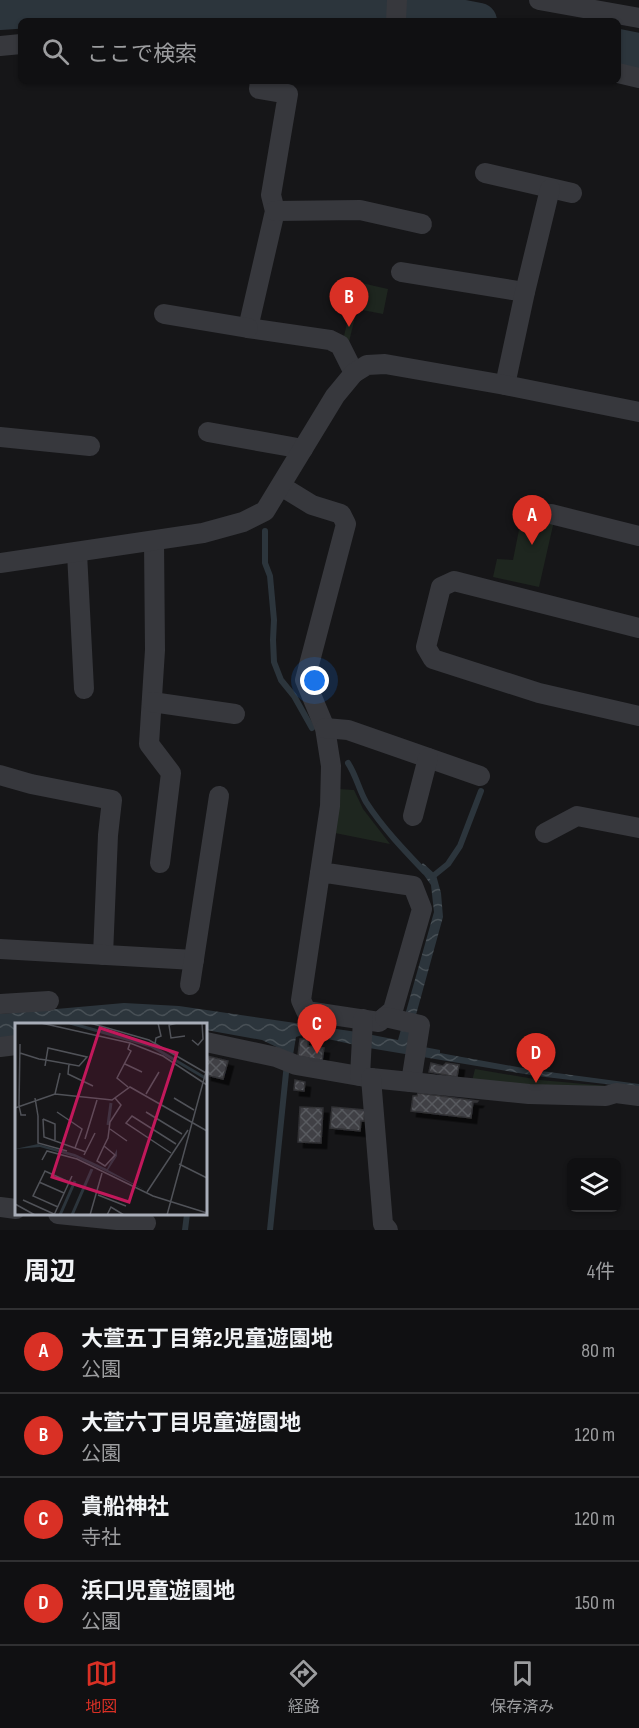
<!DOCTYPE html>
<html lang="ja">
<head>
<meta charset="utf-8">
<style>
  body { margin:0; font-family:"Sofia Sans Condensed","Noto Sans JP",sans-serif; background:#19191b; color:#f1f3f6 }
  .controls { position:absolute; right:18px; bottom:18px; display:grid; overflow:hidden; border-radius:9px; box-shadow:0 2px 4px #0004 }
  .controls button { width:54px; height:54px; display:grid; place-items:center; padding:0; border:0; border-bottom:2px solid #303032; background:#101012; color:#f1f3f6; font:30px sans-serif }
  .you { position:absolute; left:315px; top:681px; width:21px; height:21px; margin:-15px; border:4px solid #fff; border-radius:50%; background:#1a73e8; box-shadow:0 0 0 9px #1a73e833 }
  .badge { display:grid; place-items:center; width:39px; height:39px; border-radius:50%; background:#d93025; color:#fff; font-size:20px; font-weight:700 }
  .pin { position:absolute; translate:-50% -50px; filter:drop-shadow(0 2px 3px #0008) }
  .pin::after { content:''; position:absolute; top:32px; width:21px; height:18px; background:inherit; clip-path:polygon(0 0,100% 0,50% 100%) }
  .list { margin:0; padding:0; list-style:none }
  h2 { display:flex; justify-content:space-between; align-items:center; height:78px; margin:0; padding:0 24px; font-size:26px }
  h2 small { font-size:20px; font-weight:400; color:#9c9d9f }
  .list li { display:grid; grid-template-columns:39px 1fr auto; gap:18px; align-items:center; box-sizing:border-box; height:84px; padding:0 24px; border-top:2px solid #303032 }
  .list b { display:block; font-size:22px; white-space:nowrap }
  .list p { margin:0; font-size:20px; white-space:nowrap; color:#9c9d9f }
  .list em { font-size:20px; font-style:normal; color:#9c9d9f }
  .icon { flex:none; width:33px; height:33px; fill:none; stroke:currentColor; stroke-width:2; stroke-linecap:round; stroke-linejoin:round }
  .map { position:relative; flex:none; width:639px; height:1230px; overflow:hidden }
  .search { position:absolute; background:#101012; box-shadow:0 2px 4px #0004; left:18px; right:18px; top:18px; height:66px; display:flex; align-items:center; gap:15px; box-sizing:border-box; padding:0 21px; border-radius:9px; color:#9c9d9f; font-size:22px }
  .sheet { height:414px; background:#101012 }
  nav { display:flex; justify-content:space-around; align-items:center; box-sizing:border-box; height:84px; border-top:2px solid #303032; background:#101012; font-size:16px; color:#9c9d9f }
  nav a { display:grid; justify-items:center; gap:3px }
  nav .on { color:#d93025 }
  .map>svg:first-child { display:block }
</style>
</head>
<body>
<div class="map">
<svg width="639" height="1230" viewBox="0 0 639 1230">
  <defs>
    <pattern id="water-waves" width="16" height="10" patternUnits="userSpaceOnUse" patternTransform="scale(1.5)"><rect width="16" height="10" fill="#2c353c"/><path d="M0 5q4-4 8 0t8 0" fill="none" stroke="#485056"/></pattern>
    <pattern id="building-cross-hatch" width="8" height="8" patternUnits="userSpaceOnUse" patternTransform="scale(1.5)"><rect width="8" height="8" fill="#404145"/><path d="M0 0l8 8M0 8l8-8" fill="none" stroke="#595a5e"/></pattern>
    <filter id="shadow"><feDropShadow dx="5.5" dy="5.5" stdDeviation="0" flood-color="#0009"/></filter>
  </defs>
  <rect width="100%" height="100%" fill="#161618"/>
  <g fill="#1e261f">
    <path d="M357,282L388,289L383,314L357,309L347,350L343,340Z"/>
    <path d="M543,515L554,521L539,587L493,577L497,559L513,560L520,525L541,530Z"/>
    <path d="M338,789L354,790L363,809L390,844L335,833Z"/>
    <path d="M475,1069L540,1080L607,1086V1094L472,1081Z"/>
  </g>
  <path fill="url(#water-waves)" d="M423,863L436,875L441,893L443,917L408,1044L440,1050V1053L534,1070L639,1084V1088L537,1076L369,1048L305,1034L296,1037L293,1055L262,1040L206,1030V1024H16V1036L0,1038V1014L124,1003L179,1006L357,1032L398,1040L434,912L431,885L419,868Z"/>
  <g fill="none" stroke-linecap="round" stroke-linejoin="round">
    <g stroke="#2c353c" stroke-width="6">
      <path d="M265,531V563L270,576L274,620L273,640L274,662L281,680L294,696L312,728"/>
      <path d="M348,763C356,775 359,790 366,802C382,827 404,850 425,872"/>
      <path d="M432,877L448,864L460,846L481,791"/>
      <path d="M185,1230L187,1214"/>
      <path d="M270,1230L287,1063"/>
    </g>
    <g stroke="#2c353c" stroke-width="36">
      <path d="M0,12L160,1L424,10L479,21"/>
      <path d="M618,47L639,51"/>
    </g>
  </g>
  <g fill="url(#building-cross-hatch)" stroke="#303034" stroke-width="1.5" filter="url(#shadow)">
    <path d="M300,1039H308V1046L324,1048L322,1061L298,1056Z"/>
    <path d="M207,1056L228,1061L223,1079L206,1075Z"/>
    <path d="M431,1063L443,1066L446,1063L459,1065L457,1077L429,1072Z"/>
    <path d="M295,1080L305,1082L304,1091L294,1090Z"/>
    <path d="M418,1093L478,1101L477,1102H473L471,1118L411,1111L413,1096H417Z"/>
    <path d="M300,1107L323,1108L321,1143L298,1142Z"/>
    <path d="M332,1107L365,1110L364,1121H361L360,1131L330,1128Z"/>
  </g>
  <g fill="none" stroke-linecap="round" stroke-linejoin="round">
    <g stroke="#37383d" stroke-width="20">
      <path d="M539,0L639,18"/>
      <path d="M396,21L397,0"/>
      <path d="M0,46L21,44"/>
      <path d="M618,73L639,78"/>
      <path d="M260,81L259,89L288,94L271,195L275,211L248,328L330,340L340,345L354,373"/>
      <path d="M485,173L572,193"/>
      <path d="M275,211L360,210L422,224"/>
      <path d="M401,272L525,292"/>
      <path d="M164,314L248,328"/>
      <path d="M505,385L525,292L550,189"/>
      <path d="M208,432L303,449"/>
      <path d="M0,437L90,446"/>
      <path d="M281,486L312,505L341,514L346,524L305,680L325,728L331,766L330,806L301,1000L306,1011L379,1022L393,1010L422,909L413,886L320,872"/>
      <path d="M551,514L639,536"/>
      <path d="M154,541L155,650L149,744L171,773L160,863"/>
      <path d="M77,553L84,689"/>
      <path d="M0,563L203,533L243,522L265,511L335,396L354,373L367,365L385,364L505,385L639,412"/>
      <path d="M639,628L454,581L441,587L426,647L433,659L539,693L639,716"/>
      <path d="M152,702L235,714"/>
      <path d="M325,728L348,730L480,776"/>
      <path d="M0,775L31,784L112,800L108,835L103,955"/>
      <path d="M413,816L428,758"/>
      <path d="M545,833L577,816L639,828"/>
      <path d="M0,949L194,960"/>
      <path d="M190,985L219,796"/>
      <path d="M0,1004L49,1001"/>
      <path d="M385,1017L420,1025L411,1082"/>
      <path d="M206,1042L276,1057L296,1065L371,1078L529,1094L606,1096L616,1093L639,1096"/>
      <path d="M0,1047L16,1045"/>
      <path d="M360,1076L363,1019"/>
      <path d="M371,1078L383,1224L388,1230"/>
      <path d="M0,1207L16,1209"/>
      <path d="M58,1214L146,1223"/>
    </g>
  </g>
  <g transform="translate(15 1023)">
    <rect width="192" height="192" fill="#161618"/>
    <path d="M23,121L60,131L92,146L102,126V133L93,147L130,167L60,134L25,124L0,126Z" fill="#2c353c"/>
    <path fill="none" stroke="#2c353c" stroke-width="3" d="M55,0L136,23L192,56M93,102L96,80M45,192L60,158M57,192L77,146"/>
    <path fill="none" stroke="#505258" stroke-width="1.5" d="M26,0L115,20L148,33L192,62M75,0L134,17L191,50M162,0L154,2L156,15L170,13M177,17L183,22L188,16L187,0M5,21L4,83L6,92H11M140,21L141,15L146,13L143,0M5,30L24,36L31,37L64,43L72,34L33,25L30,43M54,41L53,51L78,63M110,41L127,49M113,64L102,55L116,28L113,26L115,20M40,71L45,50M131,71L144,49M20,75L23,93M159,75L179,87M0,85L40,71L97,77L115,64L192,108M42,89L67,106L60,125M131,89L167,111M23,93V120L52,128M28,96L29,114L71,129M28,96L40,101V117M95,106L112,118M70,116L82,77M89,123L100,132L90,143L82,138L89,123L93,115L95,99L106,82L100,75M156,130L111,100L117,93L161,121M69,132L80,110M27,137L32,128L62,136L138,173L192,190M164,141L192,155M24,159L49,170M132,169L173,107M83,172L111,183M8,177L39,191M0,181L20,192M43,184L18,173L30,148L54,159M39,192L57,153M75,192L87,150M92,192L96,184L109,192M152,192L192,45"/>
    <path fill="#c2185b" fill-opacity="0.15" stroke="#c2185b" stroke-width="3" d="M85,5L162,30L114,179L37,154Z"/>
    <rect width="192" height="192" fill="none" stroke="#a8adb8" stroke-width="3"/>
  </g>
</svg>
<div class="controls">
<button><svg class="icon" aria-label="layers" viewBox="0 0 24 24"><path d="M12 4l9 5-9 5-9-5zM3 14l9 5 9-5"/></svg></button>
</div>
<div class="you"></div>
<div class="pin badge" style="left:532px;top:545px">A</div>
<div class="pin badge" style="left:349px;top:327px">B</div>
<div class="pin badge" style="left:317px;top:1054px">C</div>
<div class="pin badge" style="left:536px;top:1083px">D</div>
<div class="search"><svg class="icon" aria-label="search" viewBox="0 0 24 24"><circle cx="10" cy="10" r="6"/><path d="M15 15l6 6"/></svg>ここで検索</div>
</div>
<section class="sheet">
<h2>周辺<small>4件</small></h2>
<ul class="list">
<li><span class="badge">A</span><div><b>大萱五丁目第2児童遊園地</b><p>公園</p></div><em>80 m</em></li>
<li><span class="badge">B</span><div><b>大萱六丁目児童遊園地</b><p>公園</p></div><em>120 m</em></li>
<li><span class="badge">C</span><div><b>貴船神社</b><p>寺社</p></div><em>120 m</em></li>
<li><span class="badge">D</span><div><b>浜口児童遊園地</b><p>公園</p></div><em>150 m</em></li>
</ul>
</section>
<nav>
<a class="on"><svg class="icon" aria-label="map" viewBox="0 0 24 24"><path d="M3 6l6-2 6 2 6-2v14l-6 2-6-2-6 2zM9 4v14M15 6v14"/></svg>地図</a>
<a><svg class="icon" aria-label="directions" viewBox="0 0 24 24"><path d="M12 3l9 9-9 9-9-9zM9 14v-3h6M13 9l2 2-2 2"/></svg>経路</a>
<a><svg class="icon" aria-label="saved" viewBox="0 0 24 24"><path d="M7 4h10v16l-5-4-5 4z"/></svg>保存済み</a>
</nav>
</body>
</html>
